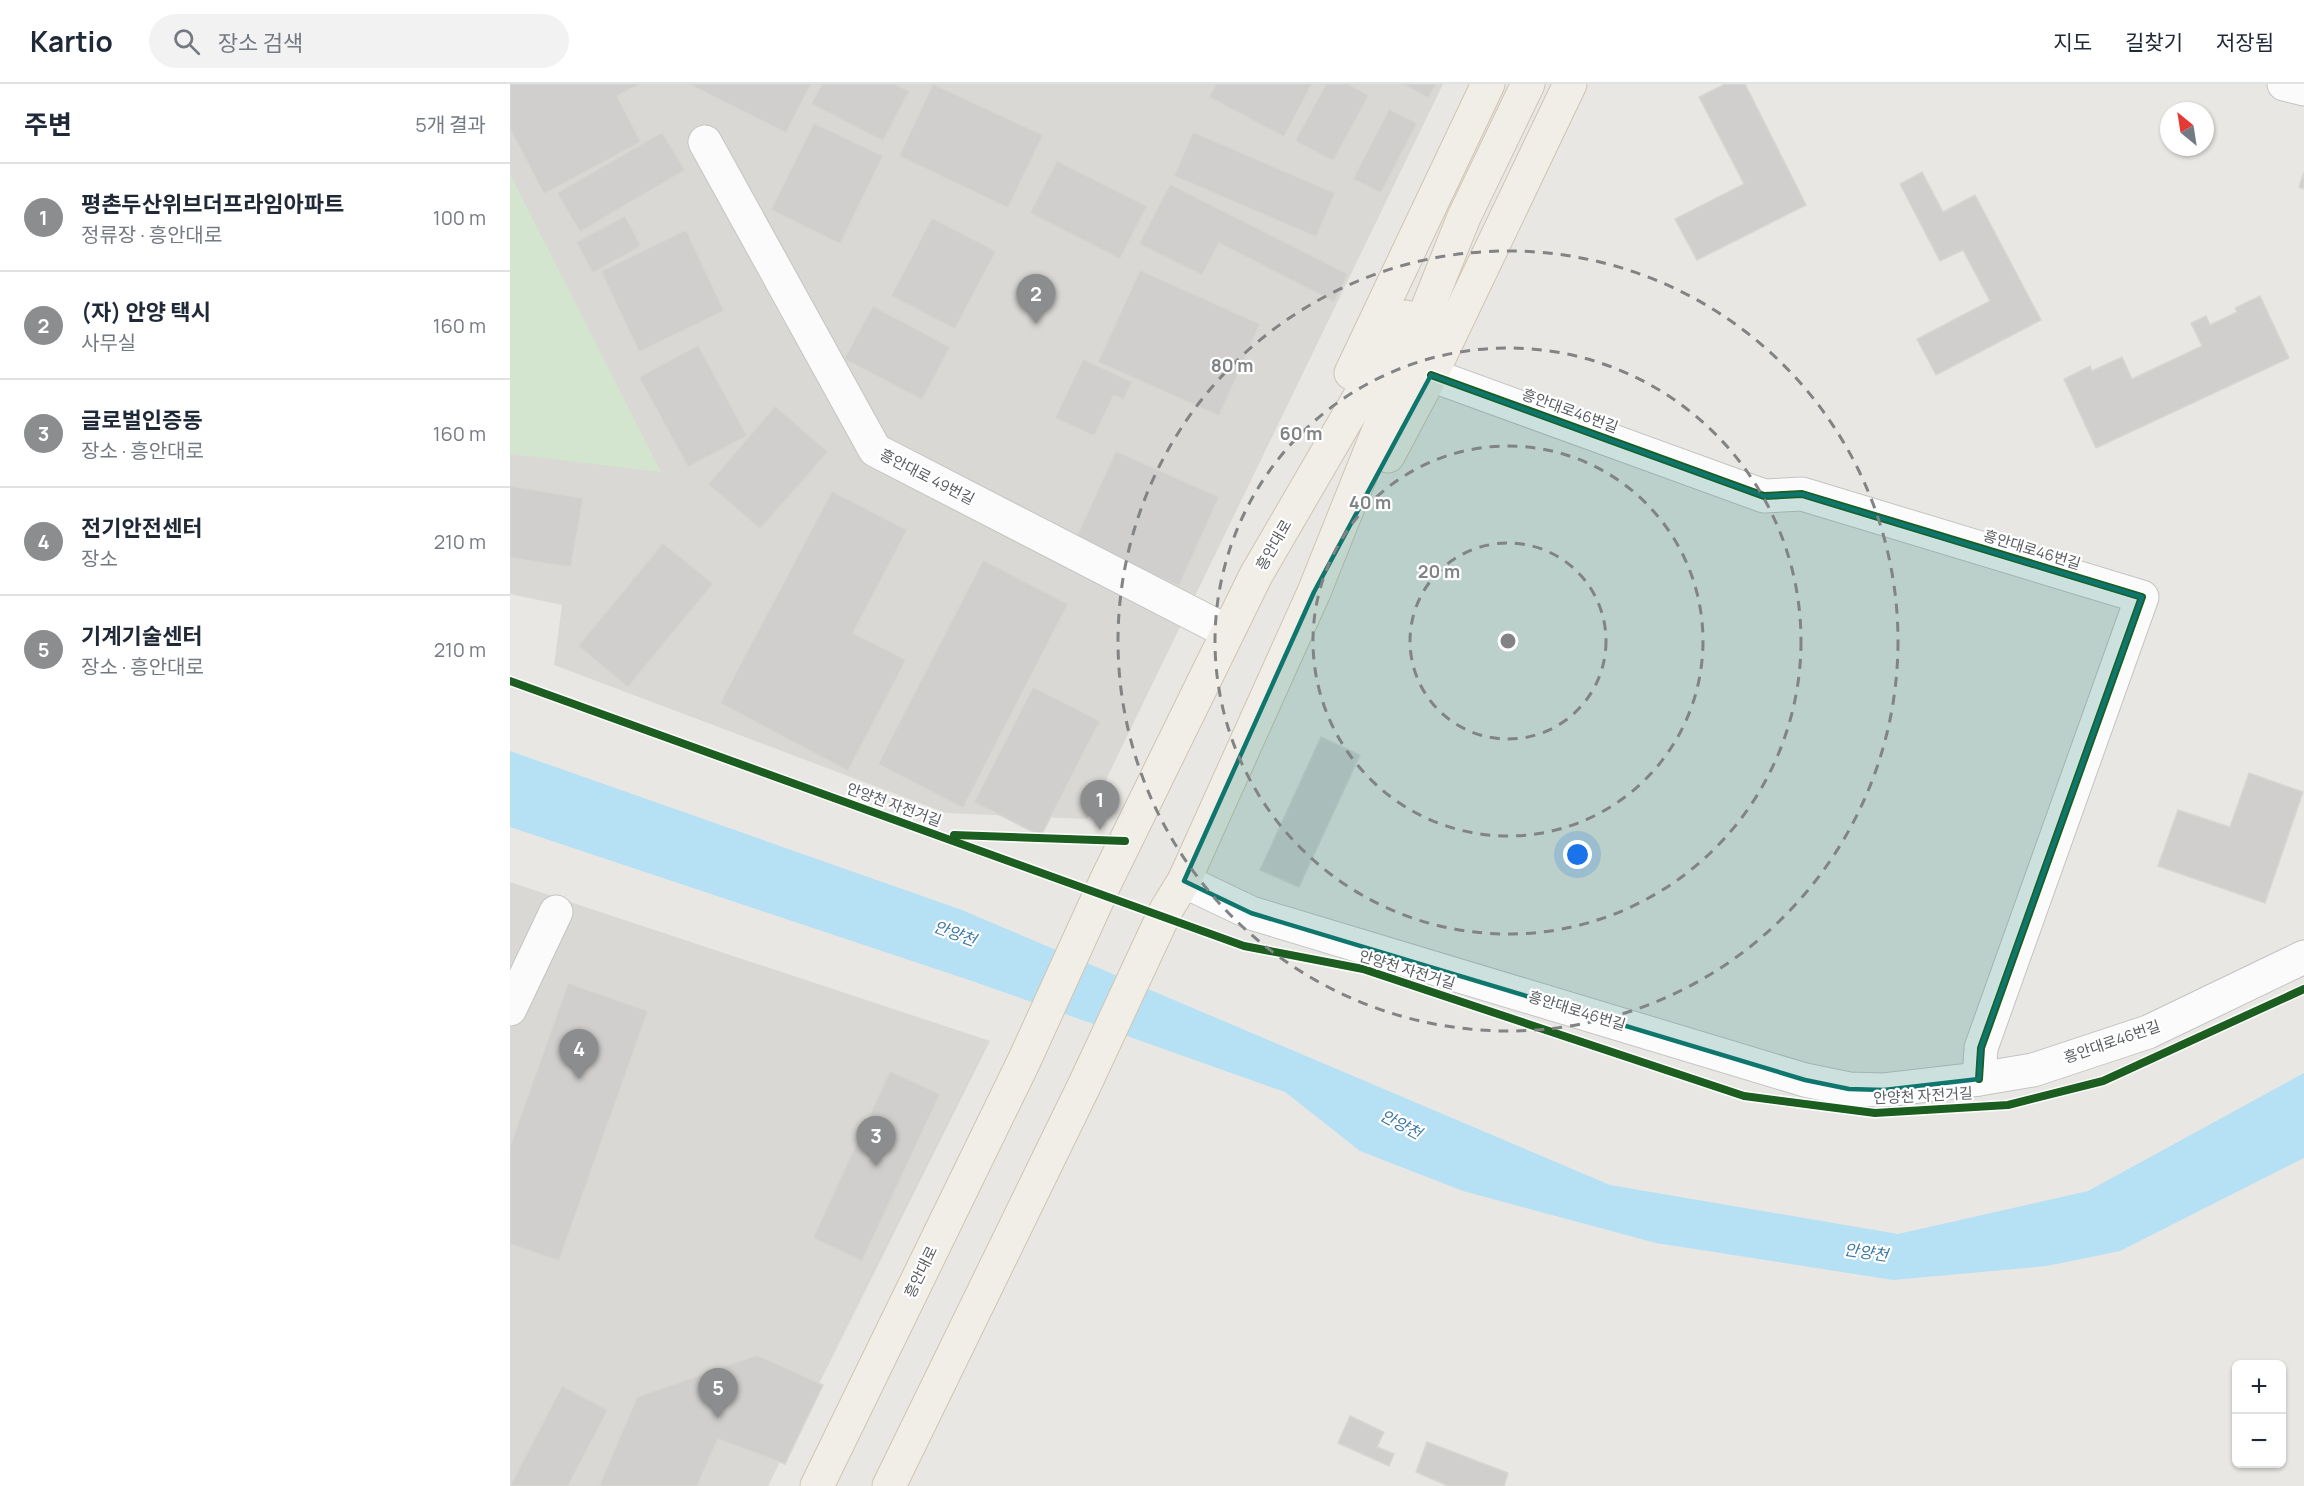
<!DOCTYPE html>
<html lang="ko">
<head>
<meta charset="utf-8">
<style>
  body { margin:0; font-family:Manrope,"Noto Sans KR",sans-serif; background:#f2f2f3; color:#1f2937 }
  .controls { position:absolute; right:18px; bottom:18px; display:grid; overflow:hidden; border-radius:9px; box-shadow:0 2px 4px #0004 }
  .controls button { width:54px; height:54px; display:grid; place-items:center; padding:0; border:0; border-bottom:2px solid #e0e1e3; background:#fff; color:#1f2937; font:30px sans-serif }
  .compass { position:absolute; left:1650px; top:18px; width:54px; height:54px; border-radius:50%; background:#fff; box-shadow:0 2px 4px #0004; rotate:330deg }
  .you { position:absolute; left:1068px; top:771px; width:21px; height:21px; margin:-15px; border:4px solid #fff; border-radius:50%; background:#1a73e8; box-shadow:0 0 0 9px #1a73e833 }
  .badge { display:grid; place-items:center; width:39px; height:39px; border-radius:50%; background:#8b8d8e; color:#fff; font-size:20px; font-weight:700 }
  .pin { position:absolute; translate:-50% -50px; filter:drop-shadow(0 2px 3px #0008) }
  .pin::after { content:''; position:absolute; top:32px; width:21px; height:18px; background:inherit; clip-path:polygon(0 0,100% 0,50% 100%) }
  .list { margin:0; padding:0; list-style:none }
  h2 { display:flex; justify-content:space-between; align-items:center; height:78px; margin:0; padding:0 24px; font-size:26px }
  h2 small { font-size:20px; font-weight:400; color:#747a83 }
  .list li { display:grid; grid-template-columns:39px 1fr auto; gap:18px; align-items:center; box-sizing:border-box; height:108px; padding:0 24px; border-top:2px solid #e0e1e3 }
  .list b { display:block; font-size:22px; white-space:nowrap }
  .list p { margin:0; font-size:20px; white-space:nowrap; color:#747a83 }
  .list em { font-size:20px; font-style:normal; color:#747a83 }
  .icon { flex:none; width:33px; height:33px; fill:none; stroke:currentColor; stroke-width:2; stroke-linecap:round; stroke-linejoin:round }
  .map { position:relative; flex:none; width:1794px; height:1402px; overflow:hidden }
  header { display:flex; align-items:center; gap:36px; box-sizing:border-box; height:84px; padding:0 30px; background:#fff; border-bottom:2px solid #e0e1e3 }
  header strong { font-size:28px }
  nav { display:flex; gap:33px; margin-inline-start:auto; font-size:21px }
  .search { width:420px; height:54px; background:#f2f2f3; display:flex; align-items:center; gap:15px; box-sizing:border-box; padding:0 21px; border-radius:33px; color:#747a83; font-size:22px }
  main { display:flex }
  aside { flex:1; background:#fff }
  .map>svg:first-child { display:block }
</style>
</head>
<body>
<header>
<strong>Kartio</strong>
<div class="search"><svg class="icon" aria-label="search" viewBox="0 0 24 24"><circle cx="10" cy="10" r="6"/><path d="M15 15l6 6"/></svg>장소 검색</div>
<nav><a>지도</a><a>길찾기</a><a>저장됨</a></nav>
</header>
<main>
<aside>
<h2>주변<small>5개 결과</small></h2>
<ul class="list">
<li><span class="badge">1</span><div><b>평촌두산위브더프라임아파트</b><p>정류장 · 흥안대로</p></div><em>100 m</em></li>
<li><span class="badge">2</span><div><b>(자) 안양 택시</b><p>사무실</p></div><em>160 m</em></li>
<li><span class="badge">3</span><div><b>글로벌인증동</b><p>장소 · 흥안대로</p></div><em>160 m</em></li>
<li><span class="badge">4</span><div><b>전기안전센터</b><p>장소</p></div><em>210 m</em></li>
<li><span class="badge">5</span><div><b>기계기술센터</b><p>장소 · 흥안대로</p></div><em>210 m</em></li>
</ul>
</aside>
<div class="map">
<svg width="1794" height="1402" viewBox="0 0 1794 1402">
  <rect width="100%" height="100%" fill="#e8e7e3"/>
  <g fill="#dad8d4">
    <path d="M0,0H933L577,735L436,729L44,581L52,521L0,510Z"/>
    <path d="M0,798L480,957L258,1402H0Z"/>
  </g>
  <path fill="#d3e5ce" d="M0,90L151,388L0,370Z"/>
  <path fill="#b6e1f4" d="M0,667L452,826L1100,1101L1388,1150L1578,1107L1794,989V1074L1610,1167L1537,1182L1383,1196L1146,1159L953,1107L850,1067L775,1008L462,897L0,743Z"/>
  <g fill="#d0cfcd" stroke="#d8d6d2" stroke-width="1.5">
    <path d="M0,0H130L107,12L131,58L34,110L0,45Z"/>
    <path d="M179,0H301L276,49Z"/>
    <path d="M312,0H385L399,7L373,57L301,20Z"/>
    <path d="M423,0L533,51L498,124L389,72Z"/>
    <path d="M706,0H802L774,53L699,13Z"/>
    <path d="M816,0H838L859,11L823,77L785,57Z"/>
    <path d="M893,0H926L918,14Z"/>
    <path d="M1215,0H1235L1296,121L1187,176L1165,135L1234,100L1189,13Z"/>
    <path d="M879,25L907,39L871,109L843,95Z"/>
    <path d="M304,39L373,72L330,160L261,126Z"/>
    <path d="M152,48L175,86L70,148L47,109Z"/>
    <path d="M683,48L825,109L806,153L664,92Z"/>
    <path d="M547,77L637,122L610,175L520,129Z"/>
    <path d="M1412,88L1433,128L1465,111L1531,236L1426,291L1407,255L1480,217L1453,166L1430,177L1390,100Z"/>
    <path d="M1794,88V105L1789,103Z"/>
    <path d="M660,100L838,190L824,218L709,159L692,191L629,160Z"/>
    <path d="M115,132L131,162L83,189L66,158Z"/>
    <path d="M422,134L486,167L445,245L381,212Z"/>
    <path d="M176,146L214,227L129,268L91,187Z"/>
    <path d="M630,186L750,240L709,332L588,278Z"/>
    <path d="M1750,212L1779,274L1586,364L1554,295L1580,282L1582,287L1612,273L1622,295L1692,262L1681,239L1696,232L1700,241L1727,228L1725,224Z"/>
    <path d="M363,222L440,263L412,316L334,275Z"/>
    <path d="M188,261L237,352L178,383L129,293Z"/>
    <path d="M573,275L622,298L613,316L604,311L584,352L545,334Z"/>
    <path d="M265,322L318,368L250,445L198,400Z"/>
    <path d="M606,367L709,413L669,502L565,456Z"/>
    <path d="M0,402L73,414L61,483L0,474Z"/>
    <path d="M322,407L397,446L343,549L396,576L338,687L210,619Z"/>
    <path d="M153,459L203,500L118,603L68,562Z"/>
    <path d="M473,476L558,520L453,724L368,680Z"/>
    <path d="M523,603L590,637L531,752L464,718Z"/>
    <path d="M811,653L850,671L789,803L750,786Z"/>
    <path d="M1739,689L1793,708L1755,819L1648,782L1668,726L1720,743Z"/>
    <path d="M58,899L138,927L49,1177L0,1160V1062Z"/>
    <path d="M380,987L430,1010L352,1177L303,1154Z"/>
    <path d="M247,1271L313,1301L275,1380L208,1355L187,1402H89L127,1313Z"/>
    <path d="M52,1302L98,1326L58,1402H0Z"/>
    <path d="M840,1332L874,1348L867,1363L884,1370L879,1382L828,1359Z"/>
    <path d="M917,1358L998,1389L994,1402H938L906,1388Z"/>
  </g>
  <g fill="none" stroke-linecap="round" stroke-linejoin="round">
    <defs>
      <g id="minor">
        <path d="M1774,0L1794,5"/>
        <path d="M195,58L365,366L718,548"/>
        <path d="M921,291L1254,412L1292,410L1632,513L1471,964L1469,995"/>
        <path d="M674,797L741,829L1295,996L1339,1005L1374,1006L1469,995L1523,986L1638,948L1794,873"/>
        <path d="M0,925L46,828"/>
      </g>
      <g id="major">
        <path d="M841,289L978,0"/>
        <path d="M878,372L921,291L1060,0"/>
        <path d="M307,1402L515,975L595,799L746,491L896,233"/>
        <path d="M379,1402L574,1002L656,826L674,797L804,508L954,133L1018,0"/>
      </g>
    </defs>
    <use href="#minor" stroke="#c3c4c3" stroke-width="35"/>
    <use href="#major" stroke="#d0c4b2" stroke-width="35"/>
    <use href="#minor" stroke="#fcfbfb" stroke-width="33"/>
    <use href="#major" stroke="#f0eee6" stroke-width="33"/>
    <defs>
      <g id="cycleway">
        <path d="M921,291L1254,412L1292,410L1632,513L1471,964L1469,995"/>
        <path d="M0,597L734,862L853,885L1234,1012L1365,1029L1498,1021L1593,997L1794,905"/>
        <path d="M444,751L615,757"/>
      </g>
    </defs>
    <use href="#cycleway" stroke="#fff" stroke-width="11"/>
    <use href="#cycleway" stroke="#1b5e20" stroke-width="8"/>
  </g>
  <path fill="#0f766e" fill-opacity="0.2" stroke="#0f766e" stroke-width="4.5" stroke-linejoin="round" d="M921,291L1254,412L1292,410L1632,513L1471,964L1469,995L1374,1006L1339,1005L1295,996L741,829L674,797L804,508Z"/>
  <g fill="none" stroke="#818385" stroke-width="3" stroke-dasharray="10 8">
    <circle cx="998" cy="557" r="98"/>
    <circle cx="998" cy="557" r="195"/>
    <circle cx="998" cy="557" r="293"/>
    <circle cx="998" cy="557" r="390"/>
  </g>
  <g text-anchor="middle" stroke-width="4.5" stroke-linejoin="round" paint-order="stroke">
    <g font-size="15" fill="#595d61" stroke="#fff">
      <text transform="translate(1060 327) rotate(20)" y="5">흥안대로46번길</text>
      <text transform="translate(417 393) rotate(27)" y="5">흥안대로 49번길</text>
      <text transform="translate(764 461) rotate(-60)" y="5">흥안대로</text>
      <text transform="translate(1522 466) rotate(17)" y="5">흥안대로46번길</text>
      <text transform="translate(384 721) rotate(20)" y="5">안양천 자전거길</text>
      <text transform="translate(897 886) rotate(17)" y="5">안양천 자전거길</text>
      <text transform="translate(1067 927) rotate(17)" y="5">흥안대로46번길</text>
      <text transform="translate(1602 958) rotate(-19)" y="5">흥안대로46번길</text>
      <text transform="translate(1413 1012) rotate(-3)" y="5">안양천 자전거길</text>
      <text transform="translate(411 1188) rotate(-64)" y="5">흥안대로</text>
    </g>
    <g font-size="16" font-style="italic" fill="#3d7aa3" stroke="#fff">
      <text transform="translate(445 849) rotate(20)" y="6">안양천</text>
      <text transform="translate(891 1040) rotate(28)" y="6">안양천</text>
      <text transform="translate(1356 1168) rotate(8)" y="6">안양천</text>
    </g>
  </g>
  <circle cx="998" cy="557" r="9" fill="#818385" stroke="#fff" stroke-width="3"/>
  <g font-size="18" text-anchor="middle" font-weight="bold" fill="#818385" stroke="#fff" stroke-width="4.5" stroke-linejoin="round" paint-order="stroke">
    <text x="722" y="288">80 m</text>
    <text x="791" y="356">60 m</text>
    <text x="860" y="425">40 m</text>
    <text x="929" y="494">20 m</text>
  </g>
</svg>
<div class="controls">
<button>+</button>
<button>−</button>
</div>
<svg class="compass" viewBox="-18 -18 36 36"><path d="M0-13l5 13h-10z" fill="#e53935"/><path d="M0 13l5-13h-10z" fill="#747a83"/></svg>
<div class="you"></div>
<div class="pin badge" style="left:590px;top:746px">1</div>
<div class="pin badge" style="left:526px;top:240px">2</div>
<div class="pin badge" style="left:366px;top:1082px">3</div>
<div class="pin badge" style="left:69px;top:995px">4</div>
<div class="pin badge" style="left:208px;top:1334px">5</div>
</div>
</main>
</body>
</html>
